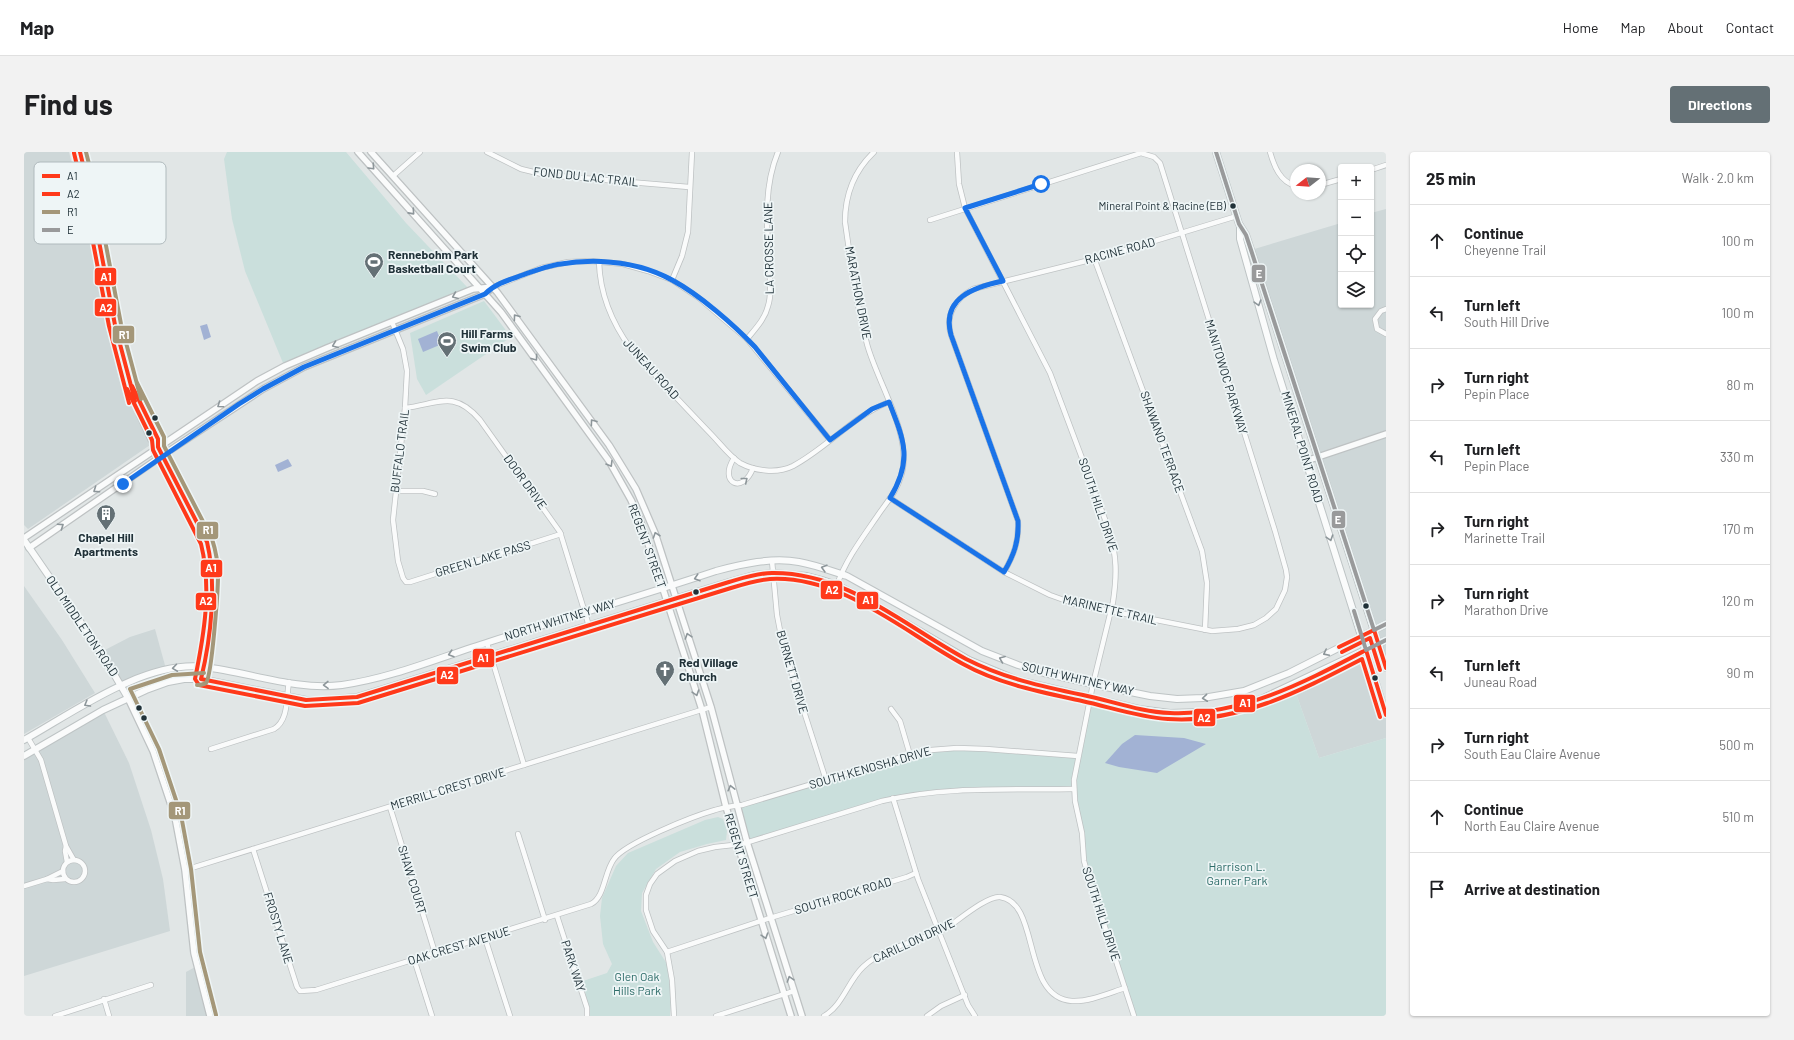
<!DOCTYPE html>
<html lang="en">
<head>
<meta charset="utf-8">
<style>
  body { margin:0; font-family:Barlow,sans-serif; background:#f2f2f2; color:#202124 }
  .controls { position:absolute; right:12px; top:12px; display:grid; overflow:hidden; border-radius:4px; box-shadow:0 1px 3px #0004 }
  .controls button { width:36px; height:36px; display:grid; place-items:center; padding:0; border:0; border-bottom:1px solid #e0e0e0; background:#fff; color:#202124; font:20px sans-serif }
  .compass { position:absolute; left:1266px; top:12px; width:36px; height:36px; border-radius:50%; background:#fff; box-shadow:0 1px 3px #0004; rotate:253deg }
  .stop { position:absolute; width:12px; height:12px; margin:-9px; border:3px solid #1a73e8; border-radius:50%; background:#fff }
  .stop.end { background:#1a73e8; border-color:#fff; box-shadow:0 1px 4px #0008 }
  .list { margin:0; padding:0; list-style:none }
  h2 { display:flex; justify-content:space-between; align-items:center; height:52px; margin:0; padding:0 16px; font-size:17px }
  h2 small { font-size:13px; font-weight:400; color:#757577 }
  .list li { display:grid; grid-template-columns:26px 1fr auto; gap:12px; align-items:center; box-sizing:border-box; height:72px; padding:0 16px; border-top:1px solid #e0e0e0 }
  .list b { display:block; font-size:15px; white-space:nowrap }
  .list p { margin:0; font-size:13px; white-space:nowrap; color:#757577 }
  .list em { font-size:13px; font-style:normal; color:#757577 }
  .icon { flex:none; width:22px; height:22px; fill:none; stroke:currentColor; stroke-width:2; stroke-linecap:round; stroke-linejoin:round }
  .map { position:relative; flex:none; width:1362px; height:864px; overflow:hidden; border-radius:4px }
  header { display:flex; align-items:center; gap:24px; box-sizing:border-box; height:56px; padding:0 20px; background:#fff; border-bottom:1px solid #e0e0e0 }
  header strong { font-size:19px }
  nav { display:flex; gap:22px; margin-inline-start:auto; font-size:14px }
  .intro { display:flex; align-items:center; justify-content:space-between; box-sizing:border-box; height:96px; padding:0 24px }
  h1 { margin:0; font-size:28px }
  .button { padding:10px 18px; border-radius:4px; background:#647075; color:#fff; font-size:14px; font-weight:700 }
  main { display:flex; gap:24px; padding:0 24px }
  aside { flex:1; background:#fff; border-radius:4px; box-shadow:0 1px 3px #0004 }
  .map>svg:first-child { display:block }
</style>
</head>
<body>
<header>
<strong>Map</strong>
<nav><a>Home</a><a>Map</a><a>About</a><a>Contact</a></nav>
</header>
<div class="intro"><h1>Find us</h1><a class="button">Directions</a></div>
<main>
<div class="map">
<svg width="1362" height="864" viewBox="0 0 1362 864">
  <rect width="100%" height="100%" fill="#e1e6e6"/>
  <g fill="#ced7d8">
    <path d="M0,0H45L68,93L89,198L109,257L126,293L4,377L0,373Z"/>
    <path d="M1362,57V516L1227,98L1317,71V153H1347V61Z"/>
    <path d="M0,434L38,488L71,541L0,582Z"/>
    <path d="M131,477L142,517L98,534L77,500L106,485Z"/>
    <path d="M1342,498L1362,563V586L1295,606L1269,533Z"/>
    <path d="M79,558L105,611L127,678L139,727L146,779L0,824V604Z"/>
    <path d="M173,814L186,864H162V820Z"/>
  </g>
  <g fill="#cadfdc">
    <path d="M203,0H322L382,71L444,136L259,211L221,119L208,67L200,7Z"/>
    <path d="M460,149L487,185L402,243L393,227L386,181Z"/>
    <path d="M1269,533L1295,606L1362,586V864H1110L1064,723L1050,637L924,639L878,644L723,690L712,654L878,605L932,596L1053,603L1067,545L1146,561L1200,558Z"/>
    <path d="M694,665L699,667L703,679L702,688L683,692L656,700L632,717L618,741L617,759L629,790L643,812L647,843L646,864H566L559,829L583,821L588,812L579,792L576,764L578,746L592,714L604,701L681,668Z"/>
  </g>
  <g fill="#a2b2d4">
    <path d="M183,172L187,185L180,188L176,174Z"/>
    <path d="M413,179L418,192L399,200L394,187Z"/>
    <path d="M264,307L268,314L254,320L251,313Z"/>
    <path d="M1111,583L1160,586L1182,592L1133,621L1095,615L1081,611L1098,592Z"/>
  </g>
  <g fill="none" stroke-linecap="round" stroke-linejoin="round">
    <defs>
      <g id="minor">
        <path d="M463,0L497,17L522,23L665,35"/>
        <path d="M933,0L935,32L941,56L1026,221L1085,378C1093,404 1093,423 1089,450L1069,532L1050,628L1051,649L1058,681L1060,709L1064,723L1110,864"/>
        <path d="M1246,0C1250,14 1256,30 1272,34"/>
        <path d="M1347,18L1362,13"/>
        <path d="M369,24L396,0"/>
        <path d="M1296,33L1317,27"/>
        <path d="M1070,106L1178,399L1183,431L1181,478"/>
        <path d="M575,110C576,142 588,171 607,197C633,225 659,253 686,281C695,290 705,304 716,311C731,319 753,322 769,314C803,296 829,264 865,250"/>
        <path d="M648,128L658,104L664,80L668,0"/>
        <path d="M469,135L517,116L544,110L567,109L599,112L624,119L648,128L675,146L723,187L806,288"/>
        <path d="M1362,157L1357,159L1351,167L1353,177L1362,182"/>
        <path d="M368,170L379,197L383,219L381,256L369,368L374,409L379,426L382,430H386L537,382"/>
        <path d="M723,187C731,177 741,167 744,154C748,142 746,127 745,114C743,76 739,36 754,0"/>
        <path d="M381,256C414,252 430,237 456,268L536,380L565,474"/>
        <path d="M710,306C694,331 719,343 729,316"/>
        <path d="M372,339H399L411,342"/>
        <path d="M866,346L980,420L1026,443L1051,452L1188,479L1214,477L1230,473L1242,466L1252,457L1261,438L1263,425L1262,418L1251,379L1136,11L1130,5L1117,1L906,68"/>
        <path d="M748,409L753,463L759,494L802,628"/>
        <path d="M980,420C990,403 995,389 994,369L927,183C921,163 931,147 949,137L1078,105L1213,64"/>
        <path d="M813,433C822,407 839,385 854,363C863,350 873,339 877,324C890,285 853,230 843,192C832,151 827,111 821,70C821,43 830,19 850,0"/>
        <path d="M463,491L500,613"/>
        <path d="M867,557L876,569L886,603"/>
        <path d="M4,586L17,608L42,694L50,708"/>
        <path d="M187,597L250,577C265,568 262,546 265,530"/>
        <path d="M869,646L894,727L944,853L951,864"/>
        <path d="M366,655L411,801"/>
        <path d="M494,682L521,768"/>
        <path d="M42,694L41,699L43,710"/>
        <path d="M229,697L273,835L276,839L292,838L567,752C581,745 580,720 590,707C601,691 670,664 691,658C700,655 709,654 718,653L878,605L907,598L933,596L962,597L1054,604"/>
        <circle cx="50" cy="719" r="11"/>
        <path d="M161,718L687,555"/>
        <path d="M23,727L29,728L41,727"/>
        <path d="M0,734L23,727L39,719"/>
        <path d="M533,764L563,856V864"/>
        <path d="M461,786L486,864"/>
        <path d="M643,800L746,766L883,725L892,721"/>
        <path d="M390,807L408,864"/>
        <path d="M80,847L85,864"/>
        <path d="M31,864L127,833"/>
        <path d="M650,864L648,828L643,800L629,779L622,758V743L626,732L633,722L651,709L674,699L691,695L718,692L858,649C920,634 986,638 1050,637"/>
        <path d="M692,864L770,839"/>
        <path d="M800,864C819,853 824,829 839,815C862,793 897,790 924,775C936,767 963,744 976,745C1017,750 997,846 1048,849C1065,850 1085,841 1101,836"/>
        <path d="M903,864L917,854L941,843"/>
      </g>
      <g id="tertiary">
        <path d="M56,0L96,196L116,263L128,289L134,295"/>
        <path d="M334,0L477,160L585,309L607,348L616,368L630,409L678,558L702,655L767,864"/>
        <path d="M347,0L473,140L585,293L612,337L631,381L687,555L723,690L778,864"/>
        <path d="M108,234L134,287V295L138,303L183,390C195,429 184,475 180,515L177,527"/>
        <path d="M1282,309L1362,282"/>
        <path d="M0,386L233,229L261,214L303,196L449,137L469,135"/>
        <path d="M5,396L145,299L239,237L280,215L461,142L469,135"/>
        <path d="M104,546L129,599L151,665L161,718L170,801L186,864"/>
      </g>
      <g id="secondary">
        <path d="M1192,0L1215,72L1222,83L1227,98L1362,516"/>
        <path d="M1216,74V87L1250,208L1362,563"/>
        <path d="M0,388L77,500L104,546"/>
        <path d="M0,588C50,560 121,508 180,515C224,520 273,539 318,533C368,526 417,505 465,490C541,466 617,444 692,419C718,412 748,405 775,410C792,413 807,419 823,424L958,499L994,513L1020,521L1077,534L1126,544L1153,547L1179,546L1220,539L1265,521L1362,472"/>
        <path d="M0,604L79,558L122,538L144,530L160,527H177L282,548H299L333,545L705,430L730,423L750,421L783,424L798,428L813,433L846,450L945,508L993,528L1115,557L1146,561L1176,560L1200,558L1237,547L1362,488"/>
      </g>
    </defs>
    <use href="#minor" stroke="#bec2c3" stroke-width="6"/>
    <use href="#tertiary" stroke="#bec2c3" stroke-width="8"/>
    <use href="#secondary" stroke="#bec4c5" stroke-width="8"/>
    <use href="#minor" stroke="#fafbfb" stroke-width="4.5"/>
    <use href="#tertiary" stroke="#fafbfb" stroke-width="5.5"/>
    <use href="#secondary" stroke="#fafbfb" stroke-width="6"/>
    <defs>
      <g id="bus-1">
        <path d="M56,0L65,37L91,173L111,249"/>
        <path d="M108,234L134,287V295L183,390C193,432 187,486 177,527L282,548L333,545L705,430C719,426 734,421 748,421C823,420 880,474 942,507C979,526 1020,535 1059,543C1088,549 1117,560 1146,561C1218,564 1281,530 1342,498L1362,563"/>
        <path d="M1315,495L1350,478L1362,516"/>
      </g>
      <g id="bus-2">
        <path d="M50,1L59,38L85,174L105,251"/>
        <path d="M103,237L128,288L129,298L177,392C188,436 180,483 171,527L175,533L281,554L334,551L707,436C720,432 733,428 746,427C817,423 880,480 939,512C975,532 1017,540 1058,549C1086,555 1114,565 1144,567C1214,572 1278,538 1338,507L1356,565"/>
        <path d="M1318,500L1346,486L1356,518"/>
      </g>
      <g id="bus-3">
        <path d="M62,0L71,36L97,172L117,247"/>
        <path d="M113,231L140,285V294L188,387C192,399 194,411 194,424C194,438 188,523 182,531C179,533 176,533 173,533"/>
        <path d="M180,521L148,523L106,537L135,597L157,663L167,717L176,800L192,863"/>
      </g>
      <g id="bus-4">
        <path d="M1192,0L1215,72L1222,83L1227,98L1350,478L1362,472"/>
        <path d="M1330,459L1342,498L1362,488"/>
      </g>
    </defs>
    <use href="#bus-1" stroke="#eef5f6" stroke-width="7"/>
    <use href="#bus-2" stroke="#eef5f6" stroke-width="7"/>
    <use href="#bus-3" stroke="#eef5f6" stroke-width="7"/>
    <use href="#bus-4" stroke="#eef5f6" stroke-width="7"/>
    <use href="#bus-1" stroke="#ff391a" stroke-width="4"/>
    <use href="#bus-2" stroke="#ff391a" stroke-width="4"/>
    <use href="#bus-3" stroke="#a49779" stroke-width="4"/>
    <use href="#bus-4" stroke="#999a9b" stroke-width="4"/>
  </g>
  <defs><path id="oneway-chevron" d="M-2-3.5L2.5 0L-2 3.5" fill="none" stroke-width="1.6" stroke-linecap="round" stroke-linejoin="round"/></defs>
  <g stroke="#8d969a">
    <use href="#oneway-chevron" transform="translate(348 15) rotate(47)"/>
    <use href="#oneway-chevron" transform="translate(388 60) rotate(48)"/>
    <use href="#oneway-chevron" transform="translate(431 144) rotate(158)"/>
    <use href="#oneway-chevron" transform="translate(1234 151) rotate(74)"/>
    <use href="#oneway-chevron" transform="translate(492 165) rotate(-126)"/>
    <use href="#oneway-chevron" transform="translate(311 193) rotate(159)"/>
    <use href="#oneway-chevron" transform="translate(511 206) rotate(54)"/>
    <use href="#oneway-chevron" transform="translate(196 253) rotate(145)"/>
    <use href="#oneway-chevron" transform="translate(569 270) rotate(-126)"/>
    <use href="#oneway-chevron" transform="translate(586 312) rotate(59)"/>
    <use href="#oneway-chevron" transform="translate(721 328) rotate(-39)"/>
    <use href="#oneway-chevron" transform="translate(72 338) rotate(146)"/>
    <use href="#oneway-chevron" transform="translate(37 374) rotate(-34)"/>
    <use href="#oneway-chevron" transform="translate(632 383) rotate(-109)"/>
    <use href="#oneway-chevron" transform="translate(1306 386) rotate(72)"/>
    <use href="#oneway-chevron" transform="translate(800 416) rotate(-164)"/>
    <use href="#oneway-chevron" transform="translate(673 426) rotate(162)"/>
    <use href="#oneway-chevron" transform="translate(664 484) rotate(-108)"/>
    <use href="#oneway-chevron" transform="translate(1302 501) rotate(153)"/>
    <use href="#oneway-chevron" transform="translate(427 502) rotate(162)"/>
    <use href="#oneway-chevron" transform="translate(978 507) rotate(-158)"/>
    <use href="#oneway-chevron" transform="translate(151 516) rotate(172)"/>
    <use href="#oneway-chevron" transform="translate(302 533) rotate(179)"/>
    <use href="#oneway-chevron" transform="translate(672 541) rotate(72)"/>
    <use href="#oneway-chevron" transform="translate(1181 546) rotate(174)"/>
    <use href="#oneway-chevron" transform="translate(63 552) rotate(150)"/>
    <use href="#oneway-chevron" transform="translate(707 636) rotate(-104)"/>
    <use href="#oneway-chevron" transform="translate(741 784) rotate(72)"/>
    <use href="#oneway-chevron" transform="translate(766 827) rotate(-108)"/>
  </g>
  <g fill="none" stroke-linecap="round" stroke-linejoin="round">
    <path stroke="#1a73e8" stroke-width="5" d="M99,332L215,252L239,237L280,215L461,142C473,130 489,127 504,121C549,104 606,105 648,128C676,143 710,173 731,195L806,288L848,257L865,250C880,288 889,308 866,346L980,420C990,403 995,389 994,369L927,183C917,146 950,135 979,129L941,56L1017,32"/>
  </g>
  <defs>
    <symbol id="stadium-pin" viewBox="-11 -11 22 30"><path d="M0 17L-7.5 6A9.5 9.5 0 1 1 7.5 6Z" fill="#647075" stroke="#eef5f6"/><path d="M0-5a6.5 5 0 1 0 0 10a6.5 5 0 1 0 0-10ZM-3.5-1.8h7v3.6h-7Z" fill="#fff"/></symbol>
    <symbol id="building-pin" viewBox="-11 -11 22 30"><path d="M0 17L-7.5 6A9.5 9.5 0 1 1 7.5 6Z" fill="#647075" stroke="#eef5f6"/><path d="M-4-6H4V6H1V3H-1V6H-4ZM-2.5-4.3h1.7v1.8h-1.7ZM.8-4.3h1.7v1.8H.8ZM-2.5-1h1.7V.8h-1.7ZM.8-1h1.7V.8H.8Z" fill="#fff"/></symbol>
    <symbol id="church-pin" viewBox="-11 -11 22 30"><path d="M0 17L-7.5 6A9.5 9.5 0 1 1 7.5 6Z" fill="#647075" stroke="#eef5f6"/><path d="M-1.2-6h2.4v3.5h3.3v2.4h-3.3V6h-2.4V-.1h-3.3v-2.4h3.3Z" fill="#fff"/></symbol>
  </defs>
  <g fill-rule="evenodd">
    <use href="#stadium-pin" x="339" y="99" width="22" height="30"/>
    <use href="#stadium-pin" x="412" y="178" width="22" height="30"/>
    <use href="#building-pin" x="71" y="351" width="22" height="30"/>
    <use href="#church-pin" x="630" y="507" width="22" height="30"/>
  </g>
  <g fill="#203138" stroke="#eef5f6" stroke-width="1.5">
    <circle cx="1209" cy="54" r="3.5"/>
    <circle cx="131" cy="266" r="3.5"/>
    <circle cx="125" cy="281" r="3.5"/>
    <circle cx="672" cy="440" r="3.5"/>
    <circle cx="1342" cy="454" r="3.5"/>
    <circle cx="1351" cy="526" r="3.5"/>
    <circle cx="115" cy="556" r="3.5"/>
    <circle cx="120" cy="566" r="3.5"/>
  </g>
  <g text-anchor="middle" stroke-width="3.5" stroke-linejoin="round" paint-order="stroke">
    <g font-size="11" fill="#203138" stroke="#eef5f6" text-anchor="end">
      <text x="1202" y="58">Mineral Point &amp; Racine (EB)</text>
    </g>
    <g font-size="12" fill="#203138" stroke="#eef5f6">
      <text transform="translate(562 25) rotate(6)" y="4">FOND DU LAC TRAIL</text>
      <text transform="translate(745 96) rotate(-91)" y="4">LA CROSSE LANE</text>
      <text transform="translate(1096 99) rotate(-15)" y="4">RACINE ROAD</text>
      <text transform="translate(834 141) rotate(79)" y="4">MARATHON DRIVE</text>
      <text transform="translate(627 217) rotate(48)" y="4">JUNEAU ROAD</text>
      <text transform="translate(1202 225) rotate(73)" y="4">MANITOWOC PARKWAY</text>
      <text transform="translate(1138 290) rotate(70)" y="4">SHAWANO TERRACE</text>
      <text transform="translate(1278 295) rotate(73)" y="4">MINERAL POINT ROAD</text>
      <text transform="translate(376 299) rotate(-83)" y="4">BUFFALO TRAIL</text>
      <text transform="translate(501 330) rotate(54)" y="4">DOOR DRIVE</text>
      <text transform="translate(1074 353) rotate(71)" y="4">SOUTH HILL DRIVE</text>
      <text transform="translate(623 394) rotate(70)" y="4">REGENT STREET</text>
      <text transform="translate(459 407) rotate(-17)" y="4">GREEN LAKE PASS</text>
      <text transform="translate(1086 458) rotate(13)" y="4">MARINETTE TRAIL</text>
      <text transform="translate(536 468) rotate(-17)" y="4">NORTH WHITNEY WAY</text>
      <text transform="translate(58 474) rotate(56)" y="4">OLD MIDDLETON ROAD</text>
      <text transform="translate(768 520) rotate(74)" y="4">BURNETT DRIVE</text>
      <text transform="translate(1054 527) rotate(13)" y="4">SOUTH WHITNEY WAY</text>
      <text transform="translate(846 616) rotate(-16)" y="4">SOUTH KENOSHA DRIVE</text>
      <text transform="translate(424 637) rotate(-17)" y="4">MERRILL CREST DRIVE</text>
      <text transform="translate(717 704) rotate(73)" y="4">REGENT STREET</text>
      <text transform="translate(388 728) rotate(73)" y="4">SHAW COURT</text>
      <text transform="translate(819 744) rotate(-17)" y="4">SOUTH ROCK ROAD</text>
      <text transform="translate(1077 762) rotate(72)" y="4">SOUTH HILL DRIVE</text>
      <text transform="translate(254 776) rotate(73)" y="4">FROSTY LANE</text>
      <text transform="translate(890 789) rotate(-25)" y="4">CARILLON DRIVE</text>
      <text transform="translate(435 794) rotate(-17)" y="4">OAK CREST AVENUE</text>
      <text transform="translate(549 814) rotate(72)" y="4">PARK WAY</text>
    </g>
    <g font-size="12" font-weight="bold" fill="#203138" stroke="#eef5f6" text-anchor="start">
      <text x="364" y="107">Rennebohm Park<tspan x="364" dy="14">Basketball Court</tspan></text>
      <text x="437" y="186">Hill Farms<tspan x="437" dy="14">Swim Club</tspan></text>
      <text x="82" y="390" text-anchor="middle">Chapel Hill<tspan x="82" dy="14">Apartments</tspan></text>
      <text x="655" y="515">Red Village<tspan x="655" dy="14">Church</tspan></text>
    </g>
    <g font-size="12" fill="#2d6c68" stroke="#eef5f6">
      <text x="1213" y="719">Harrison L.<tspan x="1213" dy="14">Garner Park</tspan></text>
      <text x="613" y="829">Glen Oak<tspan x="613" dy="14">Hills Park</tspan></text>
    </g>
  </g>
  <rect x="10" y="10" width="132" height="82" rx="6" fill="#eef5f6" stroke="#b0babd" stroke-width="1"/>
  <rect x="18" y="22" width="18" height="4" fill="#ff391a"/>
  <rect x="18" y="40" width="18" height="4" fill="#ff391a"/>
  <rect x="18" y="58" width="18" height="4" fill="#a49779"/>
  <rect x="18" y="76" width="18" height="4" fill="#999a9b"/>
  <g font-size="11" fill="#203138">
    <text x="43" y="28">A1</text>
    <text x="43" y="46">A2</text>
    <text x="43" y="64">R1</text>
    <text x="43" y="82">E</text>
  </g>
  <g stroke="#eef5f6" stroke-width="1.5">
    <rect x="1227" y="112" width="15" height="19" rx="4" fill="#999a9b"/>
    <rect x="70" y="115" width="23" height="19" rx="4" fill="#ff391a"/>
    <rect x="70" y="146" width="23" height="19" rx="4" fill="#ff391a"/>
    <rect x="88" y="173" width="23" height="19" rx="4" fill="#a49779"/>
    <rect x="1307" y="358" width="15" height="19" rx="4" fill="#999a9b"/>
    <rect x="172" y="369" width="23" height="19" rx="4" fill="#a49779"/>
    <rect x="176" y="407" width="23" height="19" rx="4" fill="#ff391a"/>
    <rect x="796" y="428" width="23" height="20" rx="4" fill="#ff391a"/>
    <rect x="832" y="439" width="23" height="19" rx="4" fill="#ff391a"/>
    <rect x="171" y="440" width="22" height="19" rx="4" fill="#ff391a"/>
    <rect x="448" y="496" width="23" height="20" rx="4" fill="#ff391a"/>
    <rect x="412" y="514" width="23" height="19" rx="4" fill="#ff391a"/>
    <rect x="1209" y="542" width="23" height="19" rx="4" fill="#ff391a"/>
    <rect x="1169" y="556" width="23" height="19" rx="4" fill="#ff391a"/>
    <rect x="144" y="649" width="23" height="19" rx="4" fill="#a49779"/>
  </g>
  <g font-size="11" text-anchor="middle" font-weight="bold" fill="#fff">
    <text x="1235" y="126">E</text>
    <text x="82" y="129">A1</text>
    <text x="82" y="160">A2</text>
    <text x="100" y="187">R1</text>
    <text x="1314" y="372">E</text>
    <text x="184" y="382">R1</text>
    <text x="187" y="420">A1</text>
    <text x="808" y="442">A2</text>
    <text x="844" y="452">A1</text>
    <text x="182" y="453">A2</text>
    <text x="459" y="510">A1</text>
    <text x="423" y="527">A2</text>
    <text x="1221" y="555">A1</text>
    <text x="1180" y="570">A2</text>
    <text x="156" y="663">R1</text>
  </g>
</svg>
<div class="controls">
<button>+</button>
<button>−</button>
<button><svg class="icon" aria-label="locate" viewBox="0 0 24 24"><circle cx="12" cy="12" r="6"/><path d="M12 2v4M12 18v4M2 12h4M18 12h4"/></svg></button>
<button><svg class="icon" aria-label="layers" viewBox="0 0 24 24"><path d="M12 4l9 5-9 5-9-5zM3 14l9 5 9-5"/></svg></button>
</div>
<svg class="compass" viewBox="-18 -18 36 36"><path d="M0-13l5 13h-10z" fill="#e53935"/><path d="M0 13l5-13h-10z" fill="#757577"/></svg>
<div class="stop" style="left:1017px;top:32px"></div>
<div class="stop end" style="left:99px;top:332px"></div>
</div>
<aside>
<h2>25 min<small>Walk · 2.0 km</small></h2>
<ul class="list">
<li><svg class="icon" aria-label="ahead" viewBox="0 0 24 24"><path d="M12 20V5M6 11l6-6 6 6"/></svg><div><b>Continue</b><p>Cheyenne Trail</p></div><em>100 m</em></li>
<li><svg class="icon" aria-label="left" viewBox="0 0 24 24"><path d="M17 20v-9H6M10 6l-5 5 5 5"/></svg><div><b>Turn left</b><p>South Hill Drive</p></div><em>100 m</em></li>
<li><svg class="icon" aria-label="right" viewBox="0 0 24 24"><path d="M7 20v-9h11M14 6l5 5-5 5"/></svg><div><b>Turn right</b><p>Pepin Place</p></div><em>80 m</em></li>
<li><svg class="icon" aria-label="left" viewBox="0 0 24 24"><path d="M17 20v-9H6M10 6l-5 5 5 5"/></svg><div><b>Turn left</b><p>Pepin Place</p></div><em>330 m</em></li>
<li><svg class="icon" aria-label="right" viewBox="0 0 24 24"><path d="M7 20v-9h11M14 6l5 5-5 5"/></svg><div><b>Turn right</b><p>Marinette Trail</p></div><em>170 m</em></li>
<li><svg class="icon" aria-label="right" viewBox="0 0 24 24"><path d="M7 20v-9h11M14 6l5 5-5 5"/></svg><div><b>Turn right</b><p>Marathon Drive</p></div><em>120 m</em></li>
<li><svg class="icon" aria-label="left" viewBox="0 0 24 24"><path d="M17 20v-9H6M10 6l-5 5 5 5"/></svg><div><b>Turn left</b><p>Juneau Road</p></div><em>90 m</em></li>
<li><svg class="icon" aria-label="right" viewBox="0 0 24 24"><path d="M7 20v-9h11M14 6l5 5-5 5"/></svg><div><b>Turn right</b><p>South Eau Claire Avenue</p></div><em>500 m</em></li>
<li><svg class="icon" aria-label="ahead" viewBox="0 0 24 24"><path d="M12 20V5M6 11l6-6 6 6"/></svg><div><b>Continue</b><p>North Eau Claire Avenue</p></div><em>510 m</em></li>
<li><svg class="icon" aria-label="arrive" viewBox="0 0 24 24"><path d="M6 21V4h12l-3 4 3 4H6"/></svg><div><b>Arrive at destination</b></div></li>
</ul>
</aside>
</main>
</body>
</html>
